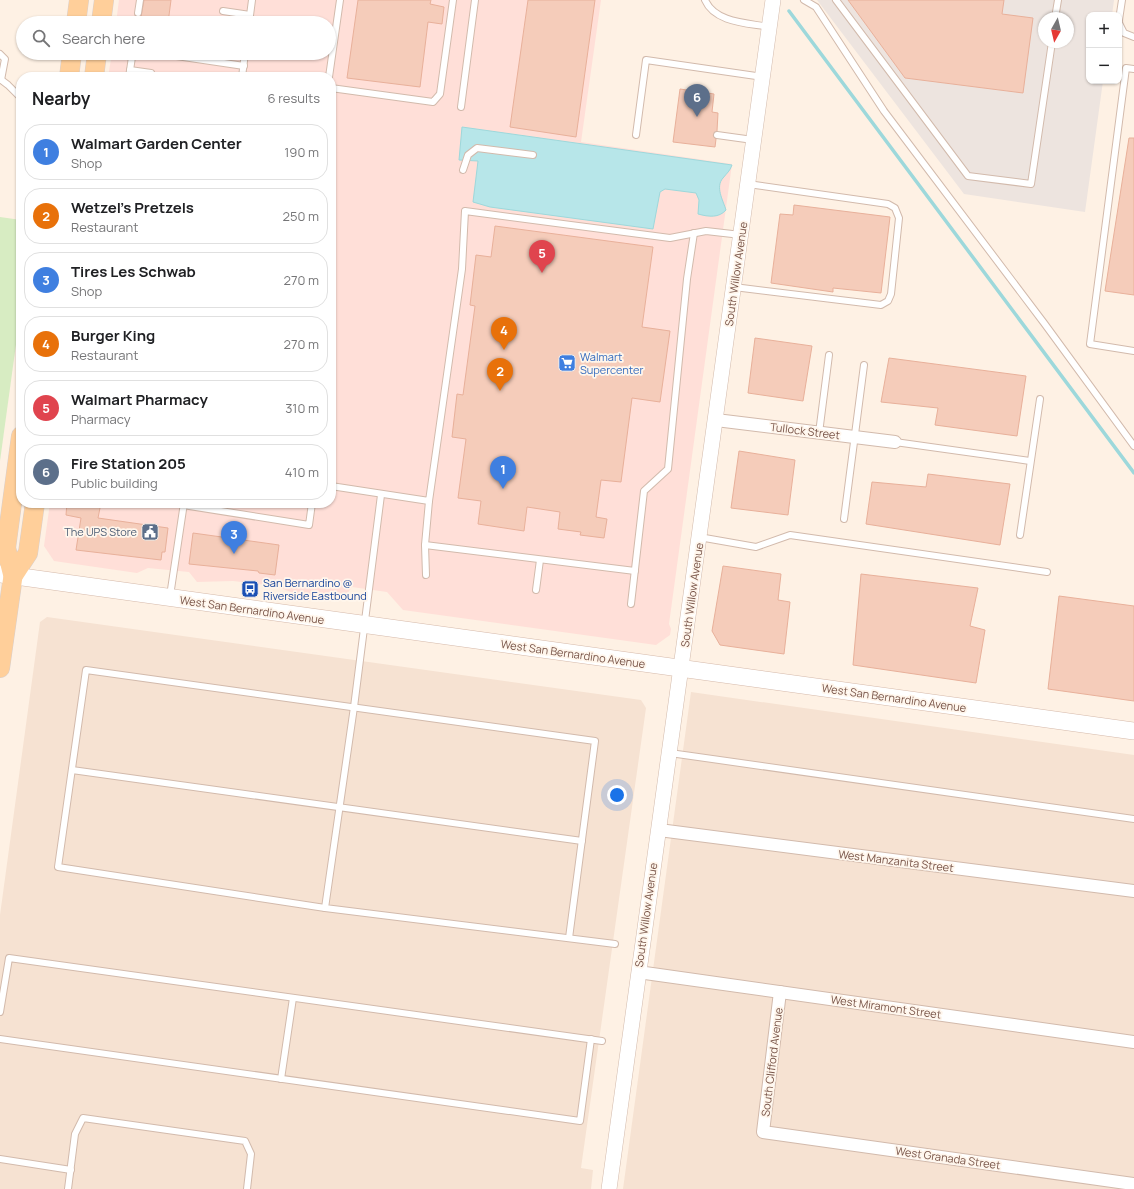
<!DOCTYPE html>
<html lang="en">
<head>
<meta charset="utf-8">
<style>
  body { margin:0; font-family:Manrope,sans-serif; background:#f2f2f2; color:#202124 }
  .controls { position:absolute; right:12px; top:12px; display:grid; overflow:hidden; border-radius:8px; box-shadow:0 1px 3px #0004 }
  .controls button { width:36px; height:36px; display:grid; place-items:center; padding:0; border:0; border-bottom:1px solid #e0e0e0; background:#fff; color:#202124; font:20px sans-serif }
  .compass { position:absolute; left:1038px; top:12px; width:36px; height:36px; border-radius:50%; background:#fff; box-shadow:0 1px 3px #0004; rotate:188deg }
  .you { position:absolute; left:617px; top:795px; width:14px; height:14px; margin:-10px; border:3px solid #fff; border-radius:50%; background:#1a73e8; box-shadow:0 0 0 6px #1a73e833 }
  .badge { display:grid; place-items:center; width:26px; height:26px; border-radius:50%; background:#2563eb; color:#fff; font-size:13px; font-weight:700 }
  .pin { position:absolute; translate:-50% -33px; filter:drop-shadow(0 1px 2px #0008) }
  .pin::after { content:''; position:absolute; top:21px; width:14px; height:12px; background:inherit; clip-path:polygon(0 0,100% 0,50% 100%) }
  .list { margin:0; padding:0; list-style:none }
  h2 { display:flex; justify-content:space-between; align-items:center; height:52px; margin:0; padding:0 16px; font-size:17px }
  h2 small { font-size:13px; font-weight:400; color:#757577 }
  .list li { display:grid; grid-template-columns:26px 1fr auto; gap:12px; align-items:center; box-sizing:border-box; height:56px; margin:0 8px 8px; padding:0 8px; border:1px solid #e0e0e0; border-radius:16px }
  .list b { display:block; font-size:15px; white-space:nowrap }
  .list p { margin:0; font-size:13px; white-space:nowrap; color:#757577 }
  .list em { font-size:13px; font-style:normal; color:#757577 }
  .icon { flex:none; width:22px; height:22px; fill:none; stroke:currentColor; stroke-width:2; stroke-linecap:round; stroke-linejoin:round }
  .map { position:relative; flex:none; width:1134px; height:1189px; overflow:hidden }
  .search { position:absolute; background:#fff; box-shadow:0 1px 3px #0004; left:16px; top:16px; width:320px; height:44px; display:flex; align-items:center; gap:10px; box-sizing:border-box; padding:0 14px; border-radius:22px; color:#757577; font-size:15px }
  .panel { position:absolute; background:#fff; box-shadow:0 1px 3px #0004; left:16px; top:72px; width:320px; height:436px; border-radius:16px }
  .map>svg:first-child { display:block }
</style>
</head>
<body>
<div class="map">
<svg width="1134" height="1189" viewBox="0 0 1134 1189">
  <rect width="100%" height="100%" fill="#fef1e4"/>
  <g fill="#f6e2d2">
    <path d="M47,617L641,700L646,708L581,1168L593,1170L591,1189H0V915L40,622Z"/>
    <path d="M691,692L1134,755V1189H623Z"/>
  </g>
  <path fill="#ffdfd8" d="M119,0H601L581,142L732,164L669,624L671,629L670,635L656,645L403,610L387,592L352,587L344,598L332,597L328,599L296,594L275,586L233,581L197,582L189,572L148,568L137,573L54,561L44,546L50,503H331V77H108L112,53H329V23H116Z"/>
  <path fill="#ede4df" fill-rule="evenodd" d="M817,0H1114L1112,15H1089V81H1103L1085,212L964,194ZM1044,18H1068V42H1044Z"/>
  <path fill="#d7ecc2" d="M0,217L21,220V308L0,461Z"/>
  <path fill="#b7e6e9" stroke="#9dd8db" d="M462,127L732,165C730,171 727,173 723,178C715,187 723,200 726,210C719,218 709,217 698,214L699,200L696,193L665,189L660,192L653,229L490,207L473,202L478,161L459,160Z"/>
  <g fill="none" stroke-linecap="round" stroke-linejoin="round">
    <path stroke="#9dd8db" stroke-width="3.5" d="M789,11L1134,473"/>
  </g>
  <g fill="#f5ccba" stroke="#e8b09a">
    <path d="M144,0H171L168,23H140Z"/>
    <path d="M358,0H431L430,4L444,7L442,24L428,22L420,87L347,78Z"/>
    <path d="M528,0H595L576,137L510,127Z"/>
    <path d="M848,0H1004L1002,14L1033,18L1023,93L905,78Z"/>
    <path d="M680,89L714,94L712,112L718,113L717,131L713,135L716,139L715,147L673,142Z"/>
    <path d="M1129,138H1134V295L1105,291Z"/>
    <path d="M794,205L890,217L881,293L833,288V292L771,283L780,214L793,215Z"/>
    <path d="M495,226L653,247L642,327L670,331L660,402L632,398L621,482L601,480L596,517L607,519L604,538L580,535L581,532L558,529L560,512L527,507L524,531L478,524L481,501L458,498L466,439L452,437L457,394L463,395L475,306L470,305L476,255L491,257Z"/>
    <path d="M755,338L812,346L803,401L748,393Z"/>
    <path d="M889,358L1026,376L1017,436L935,425L938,408L881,402Z"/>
    <path d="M739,451L795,460L788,515L731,508Z"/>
    <path d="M928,474L1010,484L1000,545L866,524L872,482L926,487Z"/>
    <path d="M67,503H101L98,518L168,528L165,552H162L161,560L76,550L81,518L66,515Z"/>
    <path d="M193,533L279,545L275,575L259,573L258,571L189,564Z"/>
    <path d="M723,566L781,574L778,600L790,602L784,654L720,645L712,631Z"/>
    <path d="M861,574L978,588L970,626L985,630L976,683L853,665Z"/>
    <path d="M1059,596L1134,606V701L1048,689Z"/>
  </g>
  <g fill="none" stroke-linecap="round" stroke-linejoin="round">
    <defs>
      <g id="service">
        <path d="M705,0C715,23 748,23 769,27"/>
        <path d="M804,0L816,7L884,111L1044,323L1134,446"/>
        <path d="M836,0L968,176L1031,184L1052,42"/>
        <path d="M223,11L250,15"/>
        <path d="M138,13L140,0"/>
        <path d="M1055,18L1058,0"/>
        <path d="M1119,20L1122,0"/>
        <path d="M249,23L252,0"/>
        <path d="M1119,23L1124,33L1134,37"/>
        <path d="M152,53H155"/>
        <path d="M0,54L5,59L1,80"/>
        <path d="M163,54L244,66"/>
        <path d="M1134,69L1126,68L1090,344L1134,351"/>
        <path d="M130,70L151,73"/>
        <path d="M129,77L132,57L135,53"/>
        <path d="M242,77L245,53"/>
        <path d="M329,77L340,0"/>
        <path d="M0,79L8,85L21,98"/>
        <path d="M331,88L433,102L440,94L453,0"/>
        <path d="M461,107L475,0"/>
        <path d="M636,135L646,60L763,77"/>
        <path d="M717,135L753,140"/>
        <path d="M463,170L468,155L477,148L533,155"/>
        <path d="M734,287L881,305L888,301L891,294L899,218L895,208L888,204L748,184"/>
        <path d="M819,433L829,355"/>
        <path d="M895,442L1030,461"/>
        <path d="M331,486L429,501L462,269L465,211L670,238L706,231L741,235"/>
        <path d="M381,495L354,707L325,908L615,944"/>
        <path d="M183,505L309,525L312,503"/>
        <path d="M844,519L864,365"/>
        <path d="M1020,535L1040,399"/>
        <path d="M699,537L756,547L790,535L1047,572"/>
        <path d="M425,545L635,571"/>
        <path d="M426,575L425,545L429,501"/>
        <path d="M536,590L540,560"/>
        <path d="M170,596L184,503"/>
        <path d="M631,604L644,491L668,469L687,279L694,233"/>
        <path d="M670,753L1134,819"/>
        <path d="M72,770L582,841"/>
        <path d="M325,908L58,867L86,670L595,741L569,938"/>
        <path d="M0,1012L9,958L602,1041"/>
        <path d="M0,1039L580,1121L591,1039"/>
        <path d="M281,1079L293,998"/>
        <path d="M0,1159L71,1170"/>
        <path d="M68,1189L75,1134L83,1118L245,1141L251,1154L247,1189"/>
      </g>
      <g id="minor">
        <path d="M716,420L895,442"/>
        <path d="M659,830L1134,891"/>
        <path d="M638,972L1134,1042"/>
        <path d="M780,992L763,1132L1133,1184"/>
      </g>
      <path id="tertiary" d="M609,1189L773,0"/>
      <path id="secondary" d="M0,574L1134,731"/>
      <g id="primary">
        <path d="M76,23L79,0"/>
        <path d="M101,23L104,0"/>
        <path d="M69,77L72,53"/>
        <path d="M94,77L97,53"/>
        <path d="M13,576L28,553L35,503"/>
        <path d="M0,668L13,576L6,548L21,436"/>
      </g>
    </defs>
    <use href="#service" stroke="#d2baac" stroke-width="8"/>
    <use href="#minor" stroke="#d2baac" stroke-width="14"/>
    <use href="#tertiary" stroke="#d2baac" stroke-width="16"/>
    <use href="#secondary" stroke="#d5b9aa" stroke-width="18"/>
    <use href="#primary" stroke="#d9cfcc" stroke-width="20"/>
    <use href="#service" stroke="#fff" stroke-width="6"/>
    <use href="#minor" stroke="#fff" stroke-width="12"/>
    <use href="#tertiary" stroke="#fff" stroke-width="15"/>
    <use href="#secondary" stroke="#fff" stroke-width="17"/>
    <use href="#primary" stroke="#ffcf9a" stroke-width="19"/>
  </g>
  <defs>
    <symbol id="supermarket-square" viewBox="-11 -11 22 22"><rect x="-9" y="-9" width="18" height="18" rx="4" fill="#3f7fe0" stroke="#fff6ec"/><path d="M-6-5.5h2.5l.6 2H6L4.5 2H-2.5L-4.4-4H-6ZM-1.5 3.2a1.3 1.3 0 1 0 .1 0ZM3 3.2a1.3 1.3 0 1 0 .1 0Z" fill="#fff"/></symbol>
    <symbol id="civic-square" viewBox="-11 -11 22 22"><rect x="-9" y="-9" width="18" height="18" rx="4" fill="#5c6f8a" stroke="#fff6ec"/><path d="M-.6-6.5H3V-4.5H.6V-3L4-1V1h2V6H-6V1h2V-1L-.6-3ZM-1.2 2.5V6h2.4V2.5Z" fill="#fff"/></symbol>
    <symbol id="bus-square" viewBox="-11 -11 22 22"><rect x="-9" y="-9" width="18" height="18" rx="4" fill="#1a4fb4" stroke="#fff6ec"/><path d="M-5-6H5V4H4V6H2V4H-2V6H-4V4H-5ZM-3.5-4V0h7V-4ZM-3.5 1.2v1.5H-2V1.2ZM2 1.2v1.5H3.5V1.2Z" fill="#fff"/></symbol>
  </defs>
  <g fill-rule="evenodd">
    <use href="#supermarket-square" x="557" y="353" width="20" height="20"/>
    <use href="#civic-square" x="140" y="522" width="20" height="20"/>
    <use href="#bus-square" x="240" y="579" width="20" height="20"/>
  </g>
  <g text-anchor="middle" stroke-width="3.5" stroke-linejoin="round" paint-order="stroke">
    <g font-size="11" fill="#785448" stroke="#fff6ec">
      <text transform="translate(736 274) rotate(-82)" y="4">South Willow Avenue</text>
      <text transform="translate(805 431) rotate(7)" y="4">Tullock Street</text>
      <text transform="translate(692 595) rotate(-82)" y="4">South Willow Avenue</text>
      <text transform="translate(252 610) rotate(8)" y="4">West San Bernardino Avenue</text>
      <text transform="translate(573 654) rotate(8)" y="4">West San Bernardino Avenue</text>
      <text transform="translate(894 698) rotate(8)" y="4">West San Bernardino Avenue</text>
      <text transform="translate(896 861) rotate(7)" y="4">West Manzanita Street</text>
      <text transform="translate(646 915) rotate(-82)" y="4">South Willow Avenue</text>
      <text transform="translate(886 1007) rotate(8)" y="4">West Miramont Street</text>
      <text transform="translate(772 1062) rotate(-83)" y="4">South Clifford Avenue</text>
      <text transform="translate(948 1158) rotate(8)" y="4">West Granada Street</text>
    </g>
    <g font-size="11" fill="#366cbe" stroke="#fff6ec" text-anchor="start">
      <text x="580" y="361">Walmart<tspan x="580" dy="13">Supercenter</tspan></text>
    </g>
    <g font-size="11" fill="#4e5e75" stroke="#fff6ec" text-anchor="end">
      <text x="137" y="536">The UPS Store</text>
    </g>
    <g font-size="11" fill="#164399" stroke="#fff6ec" text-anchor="start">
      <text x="263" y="587">San Bernardino @<tspan x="263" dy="13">Riverside Eastbound</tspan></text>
    </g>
  </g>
</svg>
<div class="controls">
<button>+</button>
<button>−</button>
</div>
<svg class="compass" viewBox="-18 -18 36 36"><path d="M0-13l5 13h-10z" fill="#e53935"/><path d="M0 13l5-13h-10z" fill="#757577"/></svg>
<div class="you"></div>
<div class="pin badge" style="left:503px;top:489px;background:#3f7fe0">1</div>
<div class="pin badge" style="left:500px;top:391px;background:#e8710a">2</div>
<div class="pin badge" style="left:234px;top:554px;background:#3f7fe0">3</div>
<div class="pin badge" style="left:504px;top:350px;background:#e8710a">4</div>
<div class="pin badge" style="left:542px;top:273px;background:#e0444e">5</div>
<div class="pin badge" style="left:697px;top:117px;background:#5c6f8a">6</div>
<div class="search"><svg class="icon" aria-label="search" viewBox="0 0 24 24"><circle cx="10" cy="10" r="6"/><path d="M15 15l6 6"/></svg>Search here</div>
<section class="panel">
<h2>Nearby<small>6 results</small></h2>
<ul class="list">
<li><span class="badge" style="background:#3f7fe0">1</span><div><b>Walmart Garden Center</b><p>Shop</p></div><em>190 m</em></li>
<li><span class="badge" style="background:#e8710a">2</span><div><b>Wetzel's Pretzels</b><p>Restaurant</p></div><em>250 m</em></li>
<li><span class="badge" style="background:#3f7fe0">3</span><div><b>Tires Les Schwab</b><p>Shop</p></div><em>270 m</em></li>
<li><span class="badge" style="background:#e8710a">4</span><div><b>Burger King</b><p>Restaurant</p></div><em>270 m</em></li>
<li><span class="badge" style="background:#e0444e">5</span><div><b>Walmart Pharmacy</b><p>Pharmacy</p></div><em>310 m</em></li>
<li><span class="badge" style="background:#5c6f8a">6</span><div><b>Fire Station 205</b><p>Public building</p></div><em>410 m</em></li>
</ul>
</section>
</div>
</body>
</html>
